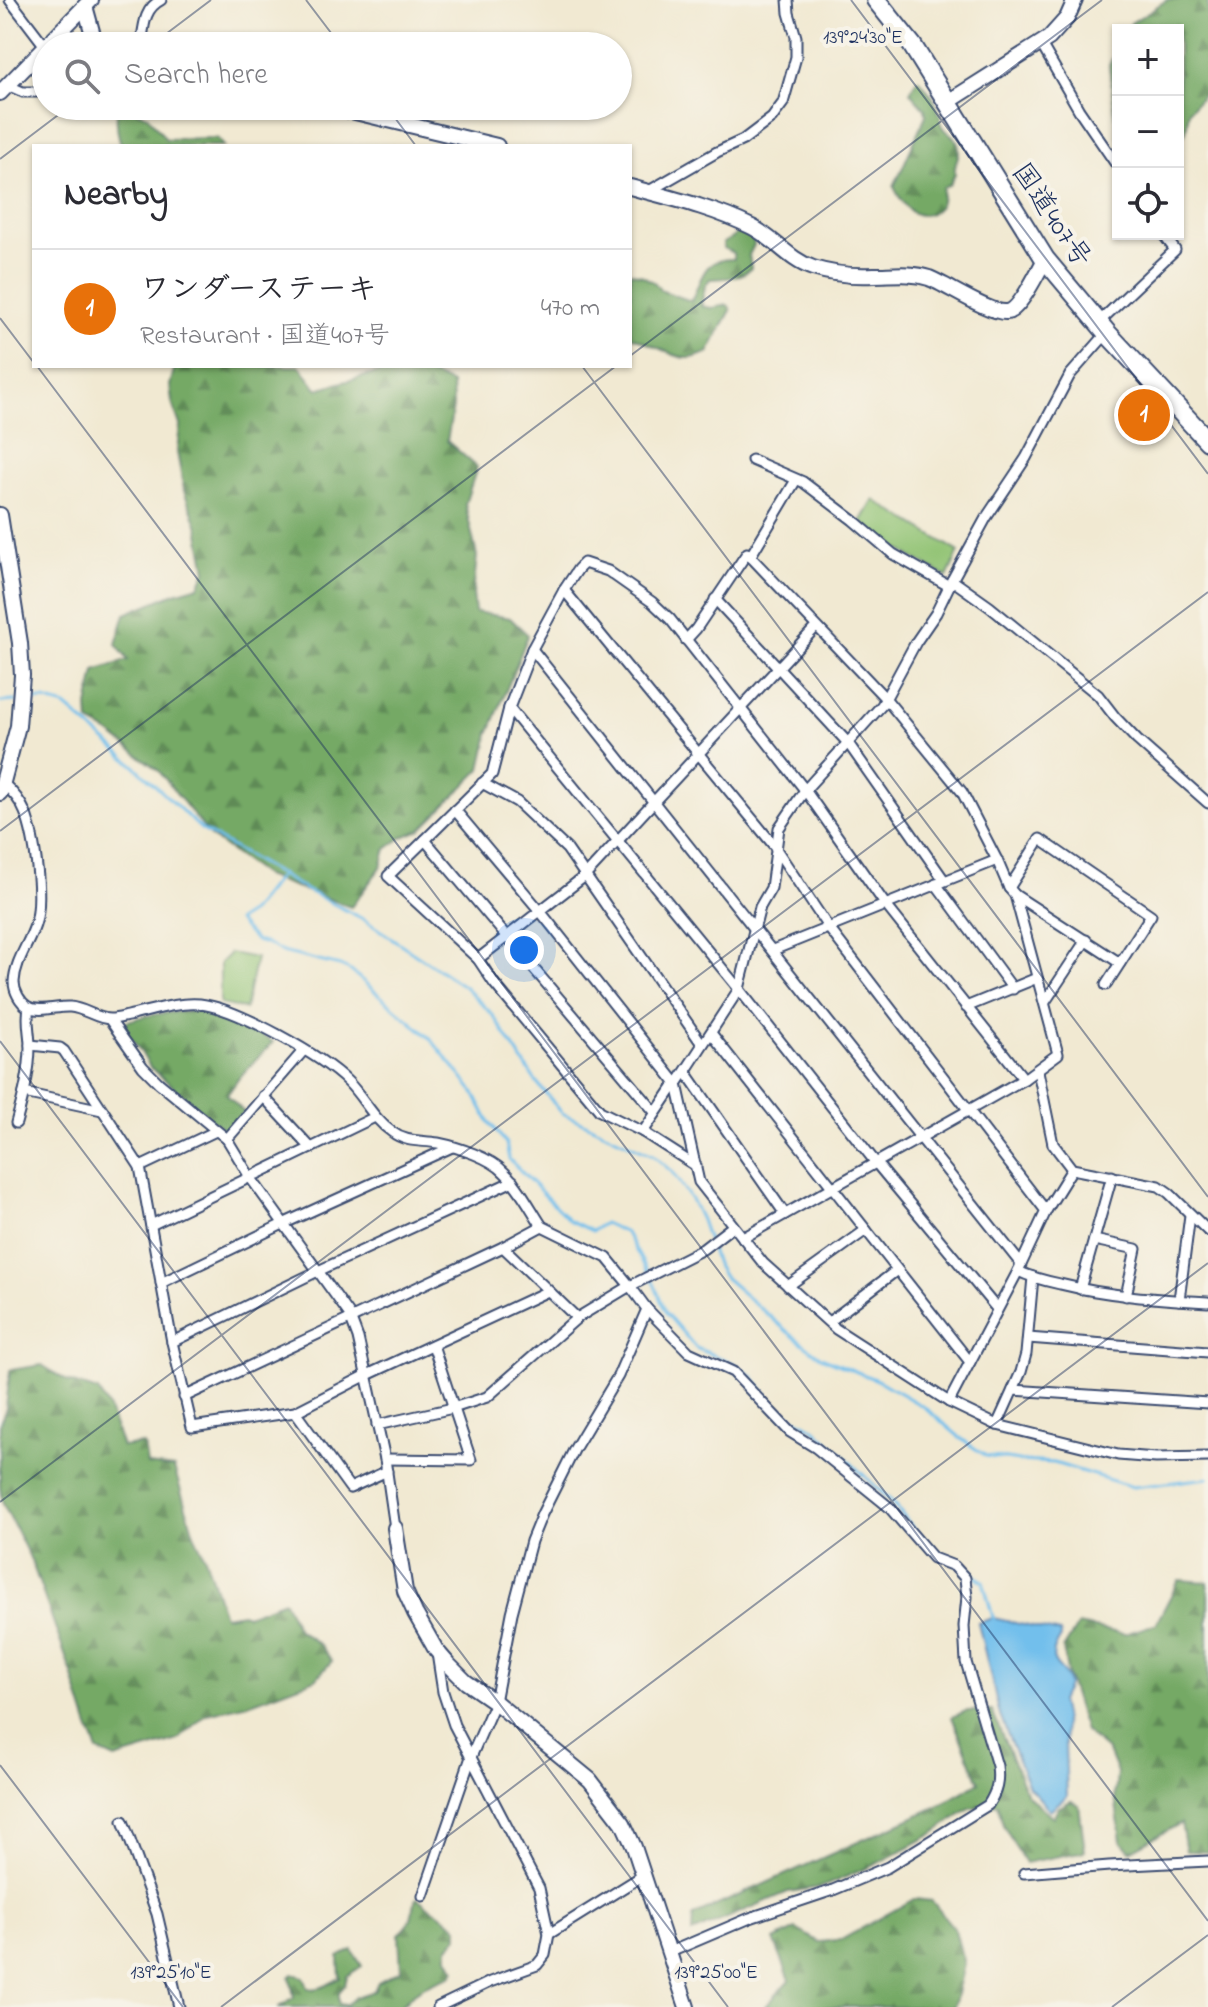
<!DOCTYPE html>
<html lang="en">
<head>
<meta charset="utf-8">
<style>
  body { margin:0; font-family:"Indie Flower","Klee One",sans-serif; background:#f2f2f3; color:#2b2b33 }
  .controls { position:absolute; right:24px; top:24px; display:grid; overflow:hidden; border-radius:0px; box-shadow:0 2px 6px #0004 }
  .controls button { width:72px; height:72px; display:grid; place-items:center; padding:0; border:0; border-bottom:2px solid #e1e1e2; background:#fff; color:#2b2b33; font:40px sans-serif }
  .you { position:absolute; left:524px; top:950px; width:28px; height:28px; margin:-20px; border:6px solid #fff; border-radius:50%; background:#1a73e8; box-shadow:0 0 0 12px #1a73e833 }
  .badge { display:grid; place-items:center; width:52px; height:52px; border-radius:50%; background:#1f6fb2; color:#fff; font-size:26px; font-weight:700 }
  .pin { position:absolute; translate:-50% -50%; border:4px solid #fff; box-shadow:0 2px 8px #0006 }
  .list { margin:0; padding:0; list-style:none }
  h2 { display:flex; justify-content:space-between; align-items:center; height:104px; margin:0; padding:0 32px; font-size:34px }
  h2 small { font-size:26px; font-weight:400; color:#7c7c81 }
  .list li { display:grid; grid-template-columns:52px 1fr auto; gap:24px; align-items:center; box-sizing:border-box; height:120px; padding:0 32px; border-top:2px solid #e1e1e2 }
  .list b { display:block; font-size:30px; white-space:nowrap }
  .list p { margin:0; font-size:26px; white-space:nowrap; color:#7c7c81 }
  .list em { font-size:26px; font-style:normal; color:#7c7c81 }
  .icon { flex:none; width:44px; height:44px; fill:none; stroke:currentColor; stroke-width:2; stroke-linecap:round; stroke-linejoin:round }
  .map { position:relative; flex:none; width:1208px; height:2007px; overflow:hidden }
  .search { position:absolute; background:#fff; box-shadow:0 2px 6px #0004; left:32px; top:32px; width:600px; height:88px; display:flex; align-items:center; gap:20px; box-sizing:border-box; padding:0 28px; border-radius:44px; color:#7c7c81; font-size:30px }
  .panel { position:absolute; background:#fff; box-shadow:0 2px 6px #0004; left:32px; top:144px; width:600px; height:224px; border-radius:0px }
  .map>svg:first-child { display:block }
</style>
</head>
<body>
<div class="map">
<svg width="1208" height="2007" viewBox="0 0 1208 2007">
  <defs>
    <pattern id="forest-firs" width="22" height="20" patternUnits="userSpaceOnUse" patternTransform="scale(2)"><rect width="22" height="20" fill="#74a965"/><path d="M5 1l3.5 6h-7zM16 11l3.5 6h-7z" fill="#5e8a56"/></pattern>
  </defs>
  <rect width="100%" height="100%" fill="#f7f3e8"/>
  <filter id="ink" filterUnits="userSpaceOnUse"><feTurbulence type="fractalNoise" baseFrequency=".0125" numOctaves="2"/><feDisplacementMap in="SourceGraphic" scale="16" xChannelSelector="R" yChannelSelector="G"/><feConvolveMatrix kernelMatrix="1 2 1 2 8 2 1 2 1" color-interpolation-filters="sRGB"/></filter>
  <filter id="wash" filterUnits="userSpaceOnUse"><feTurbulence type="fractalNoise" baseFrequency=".006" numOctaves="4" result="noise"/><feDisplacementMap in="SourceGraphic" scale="32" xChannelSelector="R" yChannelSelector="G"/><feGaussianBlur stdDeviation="1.8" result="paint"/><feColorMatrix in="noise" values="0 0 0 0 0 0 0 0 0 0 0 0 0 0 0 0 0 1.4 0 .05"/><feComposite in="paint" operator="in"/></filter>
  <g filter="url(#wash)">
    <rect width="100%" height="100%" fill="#f1e9d2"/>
    <g fill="url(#forest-firs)" stroke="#486c62" stroke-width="2">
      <path d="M1167,0H1208V92L1204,94L1189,111L1186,131L1178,144V30H1127L1131,23Z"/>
      <path d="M1118,48V138L1109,65Z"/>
      <path d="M917,79L920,80L932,96L941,117C938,132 952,130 957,142C963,154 953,162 955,174L950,184L943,188C942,192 942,197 941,201C938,213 924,218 914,213C905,209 898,195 894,187L926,115L925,109L910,92Z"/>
      <path d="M130,109L148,116L166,139L217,138L224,146H122C117,135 116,122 117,110Z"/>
      <path d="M739,231H747L753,236L754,245L749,255L751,268C740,279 725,278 710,279L705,286L701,306L711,308L728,305L731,310L708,353C702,354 695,358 688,358C676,359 645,340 630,336V272L643,276L655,283L660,290L691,301C703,277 702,258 734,259L733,253L723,248V243L733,237Z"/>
      <path d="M179,366H300L317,389L403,366H411L452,384L453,407L447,441L477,467L465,504L477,556L473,594L475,612L510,618L528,635L489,734L481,769L420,830L403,837L386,849L381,867L351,907L265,876L211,837L158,770L108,732L89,722L88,706L95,671L128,660L116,644L125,614L175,593L199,586L206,571L198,527L184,491L177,452L180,425L172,402L170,385L174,370Z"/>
      <path d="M196,1011L228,1016L273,1042L239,1078L227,1095L244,1112L232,1126L225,1131L150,1067L138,1047L120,1024C143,1014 171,1012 196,1011Z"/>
      <path d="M42,1365L67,1381L98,1391L108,1407L122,1447L144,1444L147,1465L174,1468L194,1534L205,1557L224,1616L242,1613L247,1615L284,1601L298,1630L320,1645L332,1661L316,1679L248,1704L207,1714L178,1740L115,1759L98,1751L88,1725L73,1677L31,1560L3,1504L0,1487V1423L6,1408L10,1370Z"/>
      <path d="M1179,1580L1208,1582V1852L1186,1851L1181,1823L1130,1851L1121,1841L1115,1796L1117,1773L1108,1751L1085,1731L1068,1677L1063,1649L1078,1625L1125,1634L1156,1624Z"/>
      <path d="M966,1711H992L1027,1795L1053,1817L1058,1808L1071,1801L1079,1805L1085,1851L1025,1863L1003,1825L998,1804L970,1808L931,1835L876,1864L822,1887L788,1892L692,1933L693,1916L936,1807L979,1782L952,1717Z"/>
      <path d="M417,1898L458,1927V1937L448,1948V1957L455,1969L452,1975C440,1980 425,1984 414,1993C408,1997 405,2003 399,2007H279L294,1997L290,1977L293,1974L304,1977L308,1988C320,1991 330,1983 340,1978L339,1957L352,1950L362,1966L347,1976L345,1985L339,1992V2004L346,2005L356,1997L374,1991L378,1982L401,1970L399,1934C416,1920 409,1915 417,1898Z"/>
      <path d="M914,1899L932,1901L955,1930L964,1964L954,2007H765L790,1980L774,1940L796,1929L819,1942L841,1940Z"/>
    </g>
    <g fill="#91c373" stroke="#567968" stroke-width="2">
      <path d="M874,500L959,552L947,577L895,547L861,522Z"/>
      <path d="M230,953L256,958L245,1009L220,1004V963Z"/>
    </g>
    <path fill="#72bfec" stroke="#4677a5" stroke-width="2" d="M993,1618L1060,1633L1061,1637C1040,1669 1068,1665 1068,1684C1068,1689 1062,1697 1060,1701L1064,1720L1067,1796L1050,1810L1029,1787L1000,1716L978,1623Z"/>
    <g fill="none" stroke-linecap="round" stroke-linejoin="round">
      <g stroke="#72bfec" stroke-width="3">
        <path d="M23,701L44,700L65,706L136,767L201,829L308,891L363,919L465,987L492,1014L535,1080L562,1113L653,1155L672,1172L692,1201L701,1220L716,1264L724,1277L789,1333L821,1357L879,1381L924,1407L963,1440L986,1456L1019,1461L1054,1463L1133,1487L1208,1478"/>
        <path d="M0,702L16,701"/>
        <path d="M281,874L251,912L237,921L256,941L270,945L282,952L340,966L351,971L430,1038L473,1091L489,1122L506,1143L509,1159L569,1220L592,1231L604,1223L626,1233L653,1281L666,1313L696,1348L733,1363L752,1376L775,1407L815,1429L891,1501L928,1546L983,1581L994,1621"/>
      </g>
    </g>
  </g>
  <g filter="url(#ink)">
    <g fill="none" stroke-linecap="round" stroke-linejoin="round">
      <defs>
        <g id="street">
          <path d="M10,0L45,46"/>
          <path d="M1041,44L1079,110L1118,167"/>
          <path d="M141,46C144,28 143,9 161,0"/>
          <path d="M7,85L23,92H46"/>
          <path d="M649,191L717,152L743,140L772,118L777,111L783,103L796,57V37L789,13L788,0"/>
          <path d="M1098,323L1175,250L1163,234"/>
          <path d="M1107,333L1070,375L1026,458L986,518L952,580L936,613L916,642L882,705L805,790L779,828L771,888L760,907L739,989L677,1084L699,1182L763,1263L836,1329L949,1402L997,1425L1118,1455L1156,1458L1208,1457"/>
          <path d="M752,460L803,482L853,520L893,554L949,586"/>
          <path d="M750,557L796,480"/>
          <path d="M952,580L990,607L1098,695L1115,717L1137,740L1208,803"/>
          <path d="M564,590L776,848"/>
          <path d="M715,599L848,743L944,880"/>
          <path d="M686,640L696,629L747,553L886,699L962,792L997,860L1009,888L1015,895L1058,1054L1024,1079L743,1238"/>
          <path d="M532,649L1021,1264"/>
          <path d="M509,708L739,989L876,1163L997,1309"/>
          <path d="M3,783C12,791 20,800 25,812C35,837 44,900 35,925C29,944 15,961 14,982C14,991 20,1002 28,1007C41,1013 57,1006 70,1007C84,1008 97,1019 110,1019C116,1019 123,1017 128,1016C151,1011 177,1002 200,1004C237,1008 322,1056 348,1082C364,1098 373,1119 392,1132C406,1143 422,1140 438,1143C458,1147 491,1158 504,1172C520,1187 530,1208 542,1226L503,1247L184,1397"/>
          <path d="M482,783L517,802L567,849L702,1044"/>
          <path d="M455,810L540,911L677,1084L672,1089L643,1132"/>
          <path d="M425,840L388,876L478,959L494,983L600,1111L643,1132L696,1166"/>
          <path d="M776,849L828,927L1046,1211"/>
          <path d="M936,884L1013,989"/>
          <path d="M1009,888L1040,839L1151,915L1106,985"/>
          <path d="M1015,895L1120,963"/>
          <path d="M773,950L997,860"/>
          <path d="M478,959L585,876L816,627"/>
          <path d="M1045,1002L1086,940"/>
          <path d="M966,1007L1037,978"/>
          <path d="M110,1020L143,1067L159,1083L227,1139L250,1177L349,1314L358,1338L385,1459L395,1528"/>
          <path d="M711,1033L970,1362"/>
          <path d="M30,1045L60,1048L64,1051L140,1167L172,1342L192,1427L295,1412L365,1376L548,1291"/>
          <path d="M1038,1071L1053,1144L1072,1169L1159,1186L1169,1193L1208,1231"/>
          <path d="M686,1072L785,1214"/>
          <path d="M24,1093L102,1110"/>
          <path d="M263,1096L311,1148"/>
          <path d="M655,1112L425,840L492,774L509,708L532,649L564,590L578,569L584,563L608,571L652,602L670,619L805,790L885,904L1024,1079"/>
          <path d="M16,1123C23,1098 30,1072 30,1046C30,1033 26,1021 29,1007"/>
          <path d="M227,1139L304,1050"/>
          <path d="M140,1167L216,1131"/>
          <path d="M151,1225L375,1117"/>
          <path d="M542,1226L607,1258L630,1286L647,1309L689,1352L733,1372L790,1432L816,1448L889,1507L933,1558L954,1566L965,1578L967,1597L964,1626L966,1662L997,1766C999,1782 997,1791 988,1805L888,1867L833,1890L750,1918L668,1953"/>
          <path d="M1094,1240L1136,1249L1126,1296"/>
          <path d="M503,1247L577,1318L630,1286L703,1249L733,1226"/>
          <path d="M1018,1271C1032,1278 1046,1281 1060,1284C1108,1296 1158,1299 1208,1302"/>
          <path d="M161,1283L285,1223L452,1147"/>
          <path d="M788,1286L866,1230"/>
          <path d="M1080,1289L1112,1176"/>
          <path d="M1179,1300L1190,1215"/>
          <path d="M829,1322L897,1270"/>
          <path d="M1028,1338L1208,1352"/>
          <path d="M172,1342L318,1271L513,1181"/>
          <path d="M1013,1390L1208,1403"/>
          <path d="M949,1402L1018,1271L1046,1211L1072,1169"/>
          <path d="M295,1412L350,1488L387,1471"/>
          <path d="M377,1425L453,1408L487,1397L577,1318"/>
          <path d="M997,1425L1021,1372L1026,1354L1033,1277"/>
          <path d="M385,1459L471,1460L433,1345"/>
          <path d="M437,1653L443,1692L454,1725L539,1888L549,1934L545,1955L537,1965L490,1982L438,2007"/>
          <path d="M123,1821L157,1914L179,2007"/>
          <path d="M1024,1873L1109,1866L1208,1861"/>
          <path d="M423,1896L471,1757L495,1702L512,1613L531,1541L542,1514L575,1448L618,1376L647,1309"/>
          <path d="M549,1934L642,1876"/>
        </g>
        <g id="secondary">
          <path d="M85,6L96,46"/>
          <path d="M948,102L1049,38L1067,18L1075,0"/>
          <path d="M330,106L497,146"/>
          <path d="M630,187C671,198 714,208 752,227C774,238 789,260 813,268C832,274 854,276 874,275C892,275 911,272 929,278C947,285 990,314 1007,312C1019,311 1039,270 1045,259"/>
          <path d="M395,1528L405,1591L415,1613L436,1650L449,1665L466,1682L495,1702L590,1780L623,1823L634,1847L687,2007"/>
        </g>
        <g id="primary">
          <path d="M0,93L91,0"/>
          <path d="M0,515L20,643L22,675L18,726L0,793"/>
        </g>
        <path id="highway" d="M876,0L912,45L1045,259L1107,333L1208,441"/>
      </defs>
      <use href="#street" stroke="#3b4b6f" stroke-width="13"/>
      <use href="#secondary" stroke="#3b4b6f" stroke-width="18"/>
      <use href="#primary" stroke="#3b4b6f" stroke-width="18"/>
      <use href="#highway" stroke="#3b4b6f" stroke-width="22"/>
      <use href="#street" stroke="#fff" stroke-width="9"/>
      <use href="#secondary" stroke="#fff" stroke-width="14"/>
      <use href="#primary" stroke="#fff" stroke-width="14"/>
      <use href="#highway" stroke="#fff" stroke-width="18"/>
    </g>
  </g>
  <path fill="none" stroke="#1b2f5e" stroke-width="2" stroke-opacity="0.45" d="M306,0L341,46M851,0L1208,474M150,46L211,0M386,106L416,146M0,159L70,106M0,318L34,363M630,356L1102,0M37,366L1208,1921M582,366L1208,1197M0,831L616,366M0,1041L728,2007M0,1502L1208,592M0,1765L183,2007M221,2007L1208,1263M1112,2007L1208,1935"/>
  <g text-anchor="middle" stroke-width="8" stroke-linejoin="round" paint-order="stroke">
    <g font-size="28" fill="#1b2f5e" stroke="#f7f3e8">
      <text transform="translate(1053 214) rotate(56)" y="10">国道407号</text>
    </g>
  </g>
  <g font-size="20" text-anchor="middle" fill="#1b2f5e" stroke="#f7f3e8" stroke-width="8" stroke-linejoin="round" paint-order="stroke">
    <text x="863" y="43">139°24'30"E</text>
    <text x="171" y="1978">139°25'10"E</text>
    <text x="716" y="1978">139°25'00"E</text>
  </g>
</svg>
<div class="controls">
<button>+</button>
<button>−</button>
<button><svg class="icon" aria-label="locate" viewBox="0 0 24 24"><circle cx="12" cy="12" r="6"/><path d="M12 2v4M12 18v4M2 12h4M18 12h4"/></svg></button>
</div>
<div class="you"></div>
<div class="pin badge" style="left:1144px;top:415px;background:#e8710a">1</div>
<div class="search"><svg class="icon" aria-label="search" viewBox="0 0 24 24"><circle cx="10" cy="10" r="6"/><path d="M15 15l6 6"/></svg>Search here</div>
<section class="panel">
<h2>Nearby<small></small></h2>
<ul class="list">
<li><span class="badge" style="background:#e8710a">1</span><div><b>ワンダーステーキ</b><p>Restaurant · 国道407号</p></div><em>470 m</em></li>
</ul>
</section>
</div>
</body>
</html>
